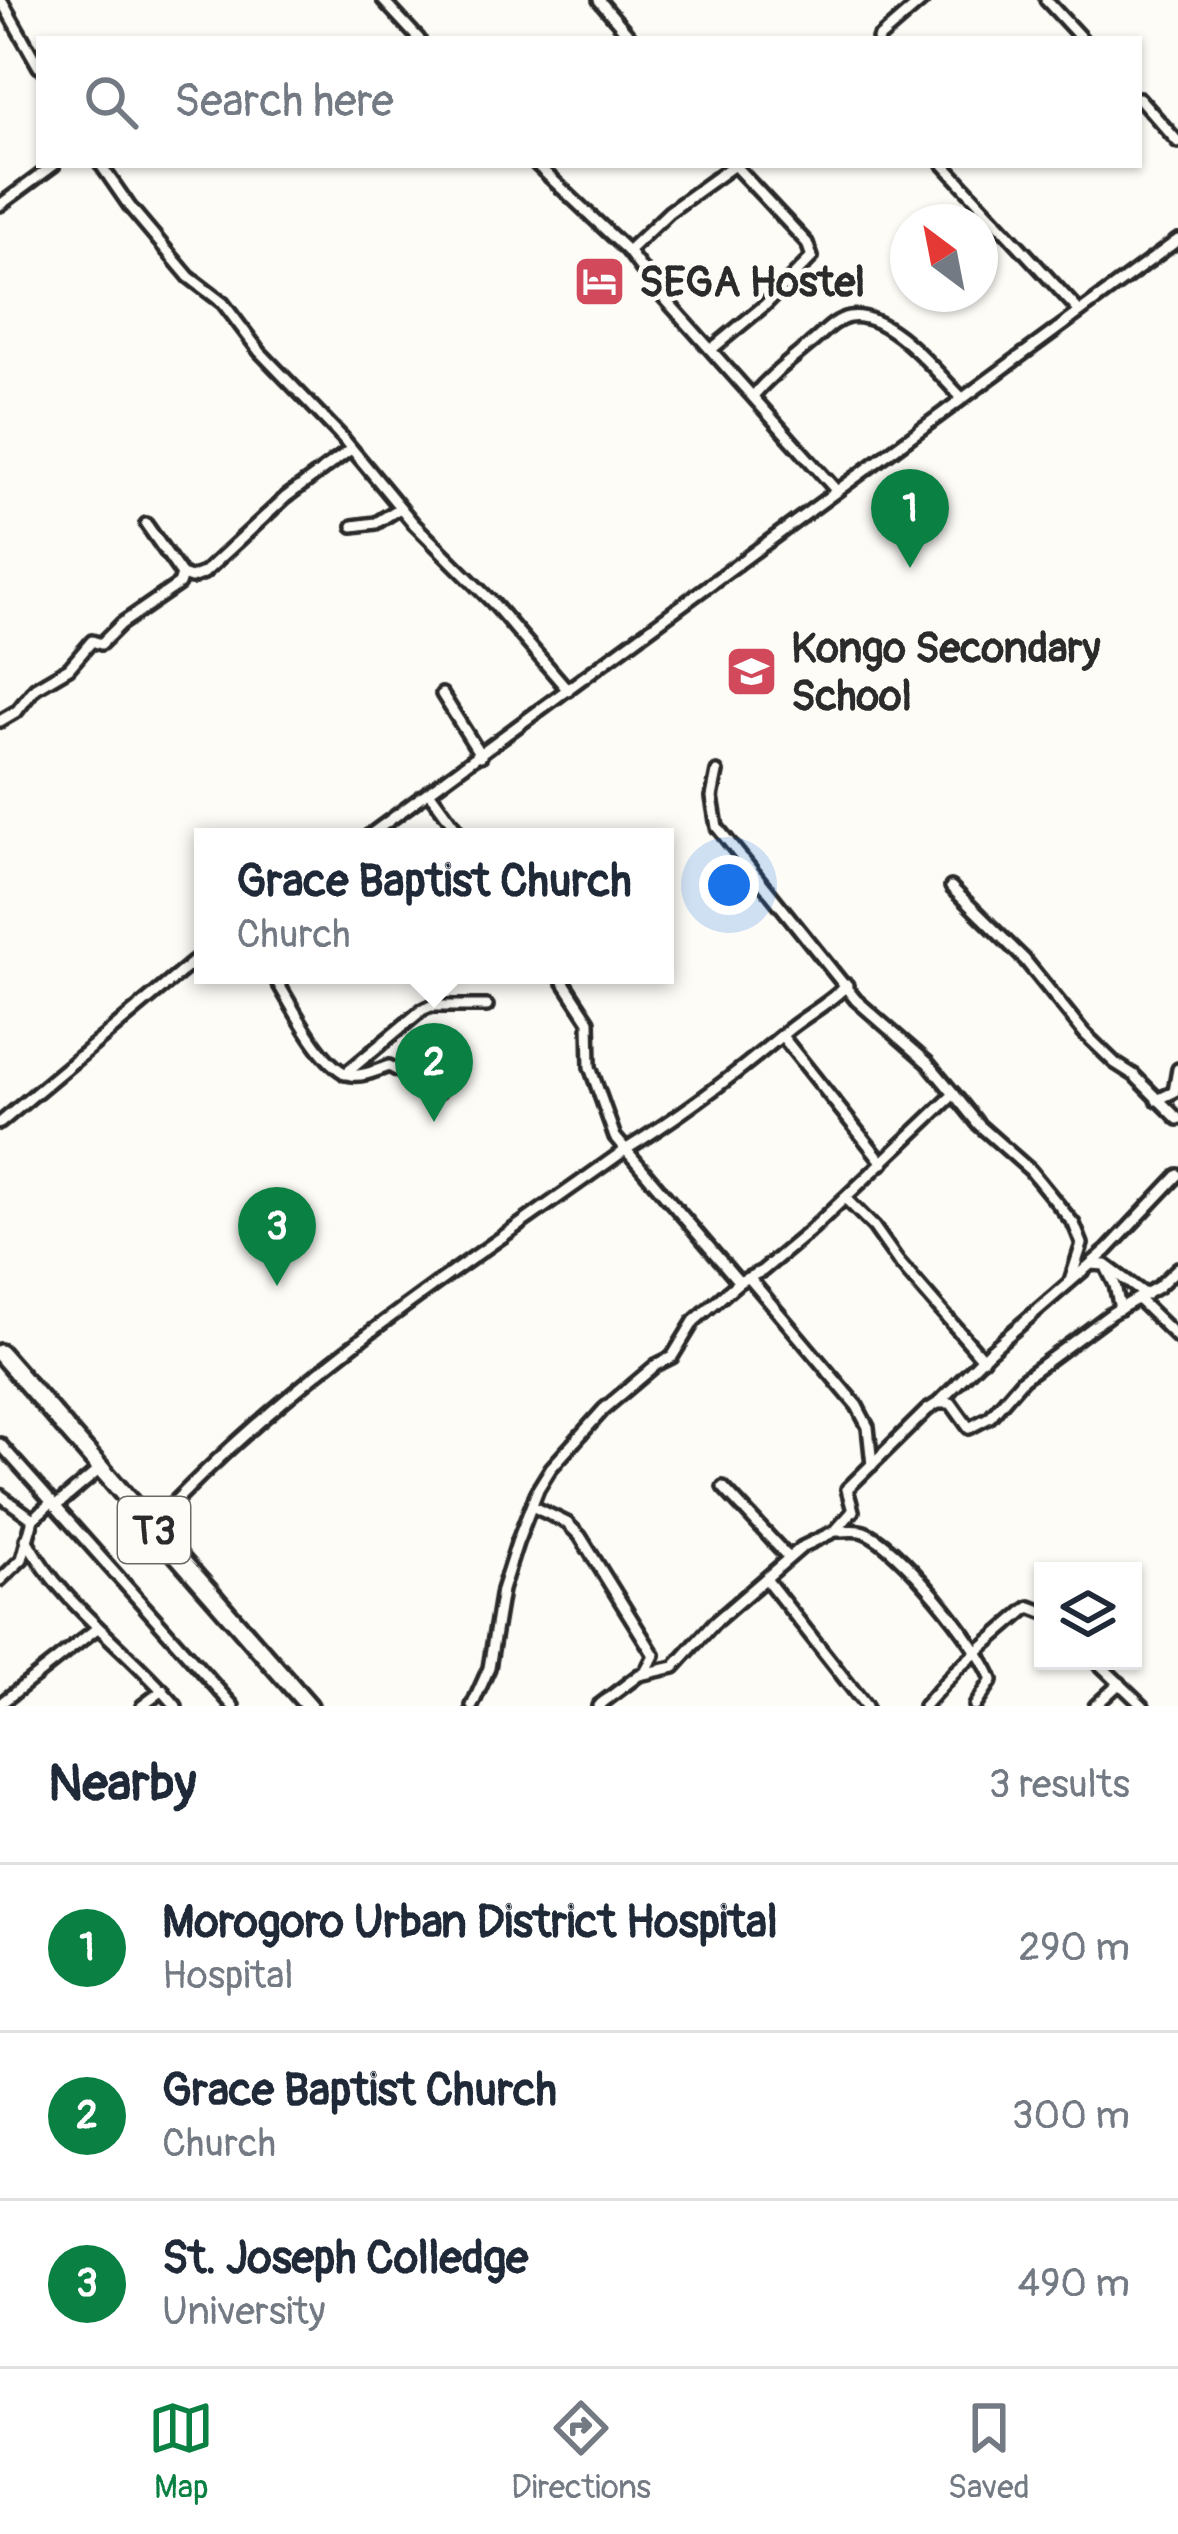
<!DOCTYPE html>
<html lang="en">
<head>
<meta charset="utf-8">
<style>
  body { margin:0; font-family:Pangolin,sans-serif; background:#f6f6f7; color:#1f2937 }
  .controls { position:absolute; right:36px; bottom:36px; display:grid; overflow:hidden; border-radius:0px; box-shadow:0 3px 9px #0004 }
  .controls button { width:108px; height:108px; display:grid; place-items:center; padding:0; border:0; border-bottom:3px solid #e0e1e3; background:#fff; color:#1f2937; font:60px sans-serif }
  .compass { position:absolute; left:890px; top:204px; width:108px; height:108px; border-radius:50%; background:#fff; box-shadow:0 3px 9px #0004; rotate:328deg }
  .you { position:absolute; left:729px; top:885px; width:42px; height:42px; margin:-30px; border:9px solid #fff; border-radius:50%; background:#1a73e8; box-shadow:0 0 0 18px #1a73e833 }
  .badge { display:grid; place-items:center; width:78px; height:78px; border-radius:50%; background:#0b8043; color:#fff; font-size:39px; font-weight:700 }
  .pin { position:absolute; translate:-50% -99px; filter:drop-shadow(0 3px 6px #0008) }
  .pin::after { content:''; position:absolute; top:63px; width:42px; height:36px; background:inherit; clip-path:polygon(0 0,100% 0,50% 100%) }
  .popup { position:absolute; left:194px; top:828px; width:480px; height:156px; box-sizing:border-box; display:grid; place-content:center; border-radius:0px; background:#fff; filter:drop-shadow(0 3px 9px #0005); font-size:39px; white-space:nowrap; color:#747a83 }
  .popup b { font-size:45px; color:#1f2937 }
  .popup::after { content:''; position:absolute; left:50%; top:100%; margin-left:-24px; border:24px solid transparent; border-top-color:#fff }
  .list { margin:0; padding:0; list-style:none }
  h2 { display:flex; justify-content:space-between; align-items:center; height:156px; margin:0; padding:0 48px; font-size:51px }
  h2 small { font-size:39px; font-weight:400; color:#747a83 }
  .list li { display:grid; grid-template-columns:78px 1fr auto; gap:36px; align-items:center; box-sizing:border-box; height:168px; padding:0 48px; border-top:3px solid #e0e1e3 }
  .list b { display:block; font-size:45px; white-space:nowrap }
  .list p { margin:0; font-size:39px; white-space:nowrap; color:#747a83 }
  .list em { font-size:39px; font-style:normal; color:#747a83 }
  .icon { flex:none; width:66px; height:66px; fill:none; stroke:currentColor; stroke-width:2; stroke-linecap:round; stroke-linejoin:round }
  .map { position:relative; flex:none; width:1178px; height:1706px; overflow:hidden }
  .search { position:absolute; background:#fff; box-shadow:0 3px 9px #0004; left:36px; right:36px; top:36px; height:132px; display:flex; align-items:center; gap:30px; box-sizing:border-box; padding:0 42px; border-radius:0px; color:#747a83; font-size:45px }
  .sheet { height:660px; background:#fff }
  nav { display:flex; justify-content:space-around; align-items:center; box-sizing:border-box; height:168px; border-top:3px solid #e0e1e3; background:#fff; font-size:33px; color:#747a83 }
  nav a { display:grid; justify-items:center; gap:6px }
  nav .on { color:#0b8043 }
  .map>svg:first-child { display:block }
</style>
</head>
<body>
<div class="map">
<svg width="1178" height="1706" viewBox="0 0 1178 1706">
  <rect width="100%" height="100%" fill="#fdfcf7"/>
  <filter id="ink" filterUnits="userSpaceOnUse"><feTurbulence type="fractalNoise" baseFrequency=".00833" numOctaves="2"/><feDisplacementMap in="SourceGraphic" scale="24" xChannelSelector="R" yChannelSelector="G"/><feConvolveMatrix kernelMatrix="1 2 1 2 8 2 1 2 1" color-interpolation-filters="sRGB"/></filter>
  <g filter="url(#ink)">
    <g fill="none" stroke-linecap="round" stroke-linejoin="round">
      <defs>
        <g id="minor">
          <path d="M1,0L39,67"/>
          <path d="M383,0L419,39"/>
          <path d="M599,0L632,39"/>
          <path d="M1046,0L1082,39"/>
          <path d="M878,39L923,0"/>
          <path d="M1139,98L1178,142"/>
          <path d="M101,165L130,207L189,277L223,303L260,352L342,437L414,524L493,603L568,690"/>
          <path d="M537,165L628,251L658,291L835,489"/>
          <path d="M944,165L1080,312"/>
          <path d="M0,205L54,165"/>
          <path d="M628,251L669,212L734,165"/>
          <path d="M713,348L765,305L812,257L807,243L734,165"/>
          <path d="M753,396C770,375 790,361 810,344C822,335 833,320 849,317C888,310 936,372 962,398"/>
          <path d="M146,524L182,575L191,578L204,573L286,497L351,449"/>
          <path d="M353,526L376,523L400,508"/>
          <path d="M442,694L481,756"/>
          <path d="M0,721L17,711L35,688L69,668L92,641L101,644L121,624L179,584L182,575"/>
          <path d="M717,772L712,797L717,827L856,1000L928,1063L954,1094"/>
          <path d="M430,793L462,837"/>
          <path d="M367,837L1178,240"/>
          <path d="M951,887L1025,960L1085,1034L1115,1063L1134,1075L1178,1119"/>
          <path d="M273,975C289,999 322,1070 351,1075C363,1077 378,1070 389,1066L439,1092"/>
          <path d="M559,975L589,1021L590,1067L615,1137L739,1282"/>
          <path d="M782,1036L883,1163"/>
          <path d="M345,1074L422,1010L431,1006H487"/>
          <path d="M1157,1100L1174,1092L1178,1069"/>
          <path d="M0,1123L203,954"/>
          <path d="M845,1198L874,1227L898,1261L983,1359"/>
          <path d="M1091,1264L1105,1265L1146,1295"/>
          <path d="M1107,1269L1115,1285L1120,1309"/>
          <path d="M750,1279L857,1406L868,1427L872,1465"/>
          <path d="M1138,1299L1178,1338"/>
          <path d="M939,1402L989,1352L1107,1250L1178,1175"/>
          <path d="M0,1444L233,1706"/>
          <path d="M723,1487L789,1558"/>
          <path d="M0,1495L33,1519"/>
          <path d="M57,1505L101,1468"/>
          <path d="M534,1507L567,1523L580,1536L654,1655L645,1673"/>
          <path d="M151,1527C288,1377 461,1268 625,1150C682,1115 736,1074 787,1031C806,1015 829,1004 847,985"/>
          <path d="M837,1531C846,1531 856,1529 864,1532C898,1544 980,1646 992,1680L975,1706"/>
          <path d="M26,1539C63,1607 128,1648 176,1706"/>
          <path d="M766,1579L866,1706"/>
          <path d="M0,1580L22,1559L33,1519L52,1502"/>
          <path d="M1096,1661L1143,1706"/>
          <path d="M0,1704L96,1629"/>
          <path d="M142,1706L163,1690"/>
          <path d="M472,1706L489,1668L502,1590L517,1543L538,1489L551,1468L604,1409L656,1365L672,1357L694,1321L739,1282L762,1271L810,1231L954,1094L979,1125L1030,1170L1074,1224L1082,1244L1070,1281"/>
          <path d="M598,1706L639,1675L674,1667L714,1623L802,1547L835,1531L853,1511L847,1489L927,1410L938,1403H951L969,1428L990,1417L1023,1379L1112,1313L1158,1287L1178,1268"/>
          <path d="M924,1706L957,1669L1024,1611L1030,1607L1043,1612"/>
          <path d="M1095,1706L1120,1683"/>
        </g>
        <path id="trunk" d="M0,1353L309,1706"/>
      </defs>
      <use href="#minor" stroke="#2b2b2b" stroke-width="18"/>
      <use href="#trunk" stroke="#2b2b2b" stroke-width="24"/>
      <use href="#minor" stroke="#fdfcf7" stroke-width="9"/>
      <use href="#trunk" stroke="#fdfcf7" stroke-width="15"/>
    </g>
  </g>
  <defs>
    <symbol id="hotel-square" viewBox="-11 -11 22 22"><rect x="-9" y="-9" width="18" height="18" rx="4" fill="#d1495b" stroke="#fdfcf7"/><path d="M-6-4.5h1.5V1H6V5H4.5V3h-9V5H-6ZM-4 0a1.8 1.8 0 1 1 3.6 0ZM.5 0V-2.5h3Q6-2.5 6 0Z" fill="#fff"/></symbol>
    <symbol id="school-square" viewBox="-11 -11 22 22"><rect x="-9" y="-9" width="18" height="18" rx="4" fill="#d1495b" stroke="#fdfcf7"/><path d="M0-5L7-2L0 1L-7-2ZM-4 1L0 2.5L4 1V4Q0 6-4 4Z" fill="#fff"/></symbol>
  </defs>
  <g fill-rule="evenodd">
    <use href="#hotel-square" x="570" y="252" width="59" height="59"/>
    <use href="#school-square" x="722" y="642" width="59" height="59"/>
  </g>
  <g text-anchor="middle" stroke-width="9" stroke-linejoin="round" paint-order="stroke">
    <rect fill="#fdfcf7" stroke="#6a6a68" stroke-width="3" x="118" y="1497" width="72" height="66" rx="9"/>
    <g font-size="39" font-weight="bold" fill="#2b2b2b">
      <text x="154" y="1544">T3</text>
    </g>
    <g font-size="42" font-weight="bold" fill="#2b2b2b" stroke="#fdfcf7" text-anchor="start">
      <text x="639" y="296">SEGA Hostel</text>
      <text x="791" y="662">Kongo Secondary<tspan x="791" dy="48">School</tspan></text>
    </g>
  </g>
</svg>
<div class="controls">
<button><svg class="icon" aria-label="layers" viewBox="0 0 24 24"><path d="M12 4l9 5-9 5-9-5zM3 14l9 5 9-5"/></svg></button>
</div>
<svg class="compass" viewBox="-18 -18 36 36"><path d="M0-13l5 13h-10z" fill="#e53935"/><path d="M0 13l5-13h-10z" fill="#747a83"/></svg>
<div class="you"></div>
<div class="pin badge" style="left:910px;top:568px">1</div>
<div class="pin badge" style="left:434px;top:1122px">2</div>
<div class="popup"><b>Grace Baptist Church</b>Church</div>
<div class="pin badge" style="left:277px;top:1286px">3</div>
<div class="search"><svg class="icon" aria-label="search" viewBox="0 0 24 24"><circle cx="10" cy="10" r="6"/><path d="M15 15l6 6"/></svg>Search here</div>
</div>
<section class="sheet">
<h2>Nearby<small>3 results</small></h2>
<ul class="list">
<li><span class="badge">1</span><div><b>Morogoro Urban District Hospital</b><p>Hospital</p></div><em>290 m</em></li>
<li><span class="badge">2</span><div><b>Grace Baptist Church</b><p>Church</p></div><em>300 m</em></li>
<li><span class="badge">3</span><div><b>St. Joseph Colledge</b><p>University</p></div><em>490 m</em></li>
</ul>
</section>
<nav>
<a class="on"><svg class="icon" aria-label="map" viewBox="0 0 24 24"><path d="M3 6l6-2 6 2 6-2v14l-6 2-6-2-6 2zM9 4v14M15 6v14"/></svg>Map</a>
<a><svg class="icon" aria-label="directions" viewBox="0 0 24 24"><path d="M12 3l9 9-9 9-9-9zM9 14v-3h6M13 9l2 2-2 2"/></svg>Directions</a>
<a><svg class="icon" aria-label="saved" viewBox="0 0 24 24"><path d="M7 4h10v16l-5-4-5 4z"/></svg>Saved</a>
</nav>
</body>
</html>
